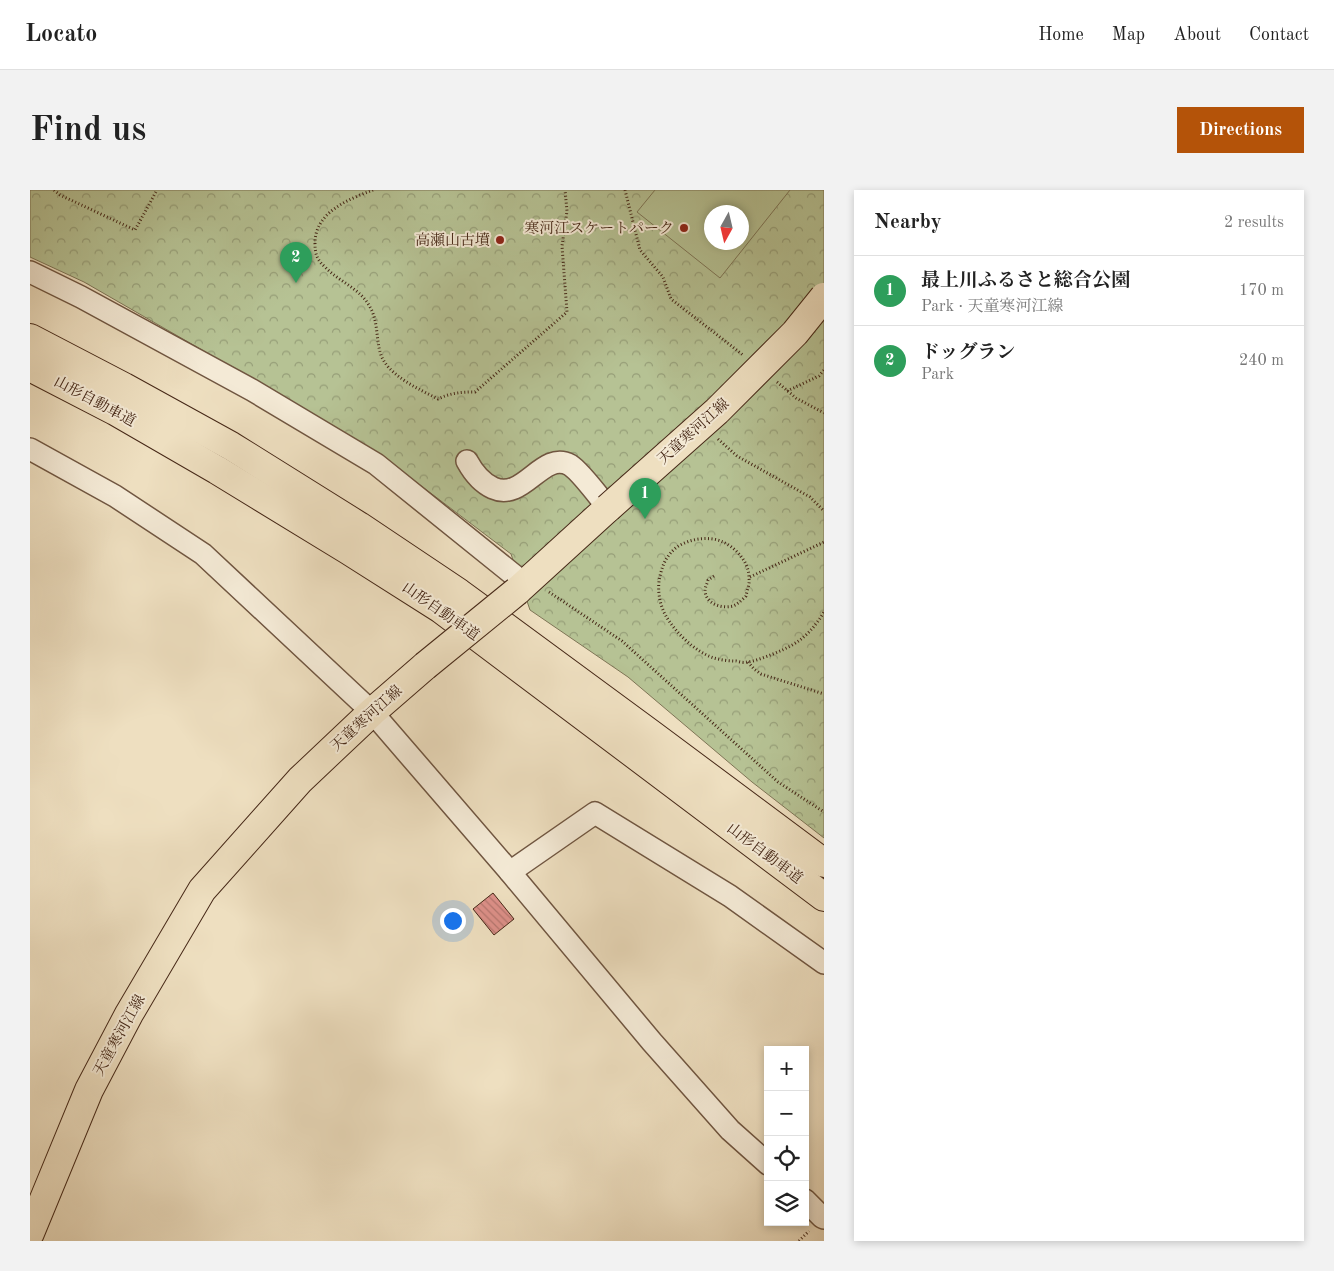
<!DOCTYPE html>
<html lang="en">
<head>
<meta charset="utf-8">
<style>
  body { margin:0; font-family:"Old Standard TT","Noto Serif JP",serif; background:#f2f2f2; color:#222 }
  .controls { position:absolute; right:15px; bottom:15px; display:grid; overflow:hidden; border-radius:0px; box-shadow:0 2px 8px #0003 }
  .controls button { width:45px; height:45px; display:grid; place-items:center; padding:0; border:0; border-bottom:1px solid #e0e0e0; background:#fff; color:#222; font:25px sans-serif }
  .compass { position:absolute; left:674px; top:15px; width:45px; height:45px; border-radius:50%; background:#fff; box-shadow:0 2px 8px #0003; rotate:188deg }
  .you { position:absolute; left:422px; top:730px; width:18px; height:18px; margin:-12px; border:4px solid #fff; border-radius:50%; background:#1a73e8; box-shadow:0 0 0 8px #1a73e833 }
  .badge { display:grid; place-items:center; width:32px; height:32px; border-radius:50%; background:#b45309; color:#fff; font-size:16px; font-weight:700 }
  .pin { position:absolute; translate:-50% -41px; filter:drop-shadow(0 1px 2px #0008) }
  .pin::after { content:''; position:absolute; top:26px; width:18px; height:15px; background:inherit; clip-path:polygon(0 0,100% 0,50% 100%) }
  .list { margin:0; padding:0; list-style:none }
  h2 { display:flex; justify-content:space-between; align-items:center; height:65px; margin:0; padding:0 20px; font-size:21px }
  h2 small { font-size:16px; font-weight:400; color:#767676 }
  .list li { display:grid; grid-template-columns:32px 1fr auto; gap:15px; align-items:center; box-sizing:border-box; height:70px; padding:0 20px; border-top:1px solid #e0e0e0 }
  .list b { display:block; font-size:19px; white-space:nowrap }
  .list p { margin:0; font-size:16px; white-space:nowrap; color:#767676 }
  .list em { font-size:16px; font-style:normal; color:#767676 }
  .icon { flex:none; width:28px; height:28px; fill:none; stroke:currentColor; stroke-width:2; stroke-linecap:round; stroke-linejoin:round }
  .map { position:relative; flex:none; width:794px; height:1051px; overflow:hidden; border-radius:0px }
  header { display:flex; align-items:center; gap:30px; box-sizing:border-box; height:70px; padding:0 25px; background:#fff; border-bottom:1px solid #e0e0e0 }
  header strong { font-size:24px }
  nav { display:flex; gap:28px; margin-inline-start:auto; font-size:18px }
  .intro { display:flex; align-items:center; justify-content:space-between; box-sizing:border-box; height:120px; padding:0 30px }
  h1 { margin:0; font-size:35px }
  .button { padding:12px 22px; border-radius:0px; background:#b45309; color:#fff; font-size:18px; font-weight:700 }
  main { display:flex; gap:30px; padding:0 30px }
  aside { flex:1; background:#fff; border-radius:0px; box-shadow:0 2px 8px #0003 }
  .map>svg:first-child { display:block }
</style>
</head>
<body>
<header>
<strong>Locato</strong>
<nav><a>Home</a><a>Map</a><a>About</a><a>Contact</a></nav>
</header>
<div class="intro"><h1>Find us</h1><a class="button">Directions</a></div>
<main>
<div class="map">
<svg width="794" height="1051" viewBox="0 0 794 1051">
  <defs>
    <pattern id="forest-crowns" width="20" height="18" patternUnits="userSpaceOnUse" patternTransform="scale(1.25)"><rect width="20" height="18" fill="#b6c294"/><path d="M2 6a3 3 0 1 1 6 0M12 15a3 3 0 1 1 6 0" fill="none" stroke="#969e78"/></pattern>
    <pattern id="building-back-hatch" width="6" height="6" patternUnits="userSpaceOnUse" patternTransform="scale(1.25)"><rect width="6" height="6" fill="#dd9089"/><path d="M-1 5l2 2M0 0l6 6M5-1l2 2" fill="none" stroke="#b5766f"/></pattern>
  </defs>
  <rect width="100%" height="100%" fill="#eedfc0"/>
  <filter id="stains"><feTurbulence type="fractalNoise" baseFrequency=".004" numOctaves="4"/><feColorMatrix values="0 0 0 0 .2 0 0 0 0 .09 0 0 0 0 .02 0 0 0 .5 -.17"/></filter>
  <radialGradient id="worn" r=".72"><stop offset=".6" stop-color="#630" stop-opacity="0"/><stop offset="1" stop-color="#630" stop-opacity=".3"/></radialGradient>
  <path fill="url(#forest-crowns)" stroke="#7e7556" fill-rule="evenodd" d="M0,0H794V648L722,592L598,487L500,420L481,364L390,295L257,209L54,92L0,67ZM682,22H712V52H682Z"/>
  <path fill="#b6c294" stroke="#7e7556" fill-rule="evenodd" d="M625,0H760L690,88L607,22ZM682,22H712V52H682Z"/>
  <path fill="url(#building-back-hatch)" stroke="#462817" d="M463,703L484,729L464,745L443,719Z"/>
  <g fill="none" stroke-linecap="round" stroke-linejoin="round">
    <defs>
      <g id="minor">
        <path d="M0,82L51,107L222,200L346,274L495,394"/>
        <path d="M0,259L85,306L173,364L342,522L480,682L622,852L700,940L738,974"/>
        <path d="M437,271C443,282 452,293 463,298C494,312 512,260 540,275C550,281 570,308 578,318"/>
        <path d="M480,682L565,623L700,706L794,773"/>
        <path d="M775,1010L792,1027L794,1028"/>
      </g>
      <g id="major">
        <path d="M487,401L578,318"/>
        <path d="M0,1043L59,900L99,824L172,700L270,590L342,522L395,476"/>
      </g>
      <g id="highway">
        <path d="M0,148L94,197L201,256L329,336L429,403L621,544L794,673"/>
        <path d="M0,177L85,221L187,280L318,360L411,419L794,707"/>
      </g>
    </defs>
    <use href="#minor" stroke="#705641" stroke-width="24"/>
    <use href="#major" stroke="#462817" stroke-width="30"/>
    <use href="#highway" stroke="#462817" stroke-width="30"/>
    <g stroke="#462817" stroke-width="3" stroke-dasharray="1 2.5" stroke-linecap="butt">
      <path d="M24,0L30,5L105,40L127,0"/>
      <path d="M343,0C319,9 285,22 285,53C285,64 287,70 295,77C309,92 330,98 340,117C348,131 346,147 350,162C356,185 389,199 408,209C420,203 431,202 445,202L537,122L532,56L537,21L535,0"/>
      <path d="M595,0L610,60L633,87L641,109L713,165"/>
      <path d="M747,192L766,208L794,223"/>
      <path d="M757,201L789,186L794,180"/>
      <path d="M688,249L707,266L780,307L794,321"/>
      <path d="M684,386L678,390C677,394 675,397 675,401C676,414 692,419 703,416C708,414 712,410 716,406C717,400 720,394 719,388C719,371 705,357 691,351C677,346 659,349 647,357C637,365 633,373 630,386C627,398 629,414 636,426C645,442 665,462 684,468C691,470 699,471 706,471C710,472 714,473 717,472C726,471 735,467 743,464C768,454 780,445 794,422"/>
      <path d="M720,387L794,352"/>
      <path d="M519,402L592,451L748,592L794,622"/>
      <path d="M718,472L724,479L731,484L794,504"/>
      <path d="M769,1051L779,1041"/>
    </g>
    <use href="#minor" stroke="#f4ead6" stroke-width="21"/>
    <use href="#major" stroke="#eedfc0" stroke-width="28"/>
    <use href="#highway" stroke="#eedfc0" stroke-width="28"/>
    <defs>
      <g id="major-bridge">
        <path d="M578,318L687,221L765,143L794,107"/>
        <path d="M395,476L487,401"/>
      </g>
    </defs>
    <use href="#major-bridge" stroke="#462817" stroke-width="30" stroke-linecap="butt"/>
    <use href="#major-bridge" stroke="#eedfc0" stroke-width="28"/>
  </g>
  <g fill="#8f2418" stroke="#f4ead6" stroke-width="2">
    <circle cx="654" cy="38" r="5"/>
    <circle cx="470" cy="50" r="5"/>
  </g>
  <g text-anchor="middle" stroke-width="4" stroke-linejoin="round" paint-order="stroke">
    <g font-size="15" fill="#462817" stroke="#f4ead6" text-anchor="end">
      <text x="644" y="43">寒河江スケートパーク</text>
      <text x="460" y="55">高瀬山古墳</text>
    </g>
    <g font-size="15" fill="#462817" stroke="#f4ead6">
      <text transform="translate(65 211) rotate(28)" y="5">山形自動車道</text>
      <text transform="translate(663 241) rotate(-42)" y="5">天童寒河江線</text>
      <text transform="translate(411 421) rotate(35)" y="5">山形自動車道</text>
      <text transform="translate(336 528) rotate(-42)" y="5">天童寒河江線</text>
      <text transform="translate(735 663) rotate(37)" y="5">山形自動車道</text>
      <text transform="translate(89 845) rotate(-61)" y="5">天童寒河江線</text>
    </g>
  </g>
  <rect width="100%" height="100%" filter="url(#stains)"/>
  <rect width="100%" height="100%" fill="url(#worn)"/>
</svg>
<div class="controls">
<button>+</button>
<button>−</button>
<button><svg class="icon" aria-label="locate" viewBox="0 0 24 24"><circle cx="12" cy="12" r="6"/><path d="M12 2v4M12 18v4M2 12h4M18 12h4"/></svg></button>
<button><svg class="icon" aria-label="layers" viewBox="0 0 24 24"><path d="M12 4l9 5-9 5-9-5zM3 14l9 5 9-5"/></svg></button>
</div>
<svg class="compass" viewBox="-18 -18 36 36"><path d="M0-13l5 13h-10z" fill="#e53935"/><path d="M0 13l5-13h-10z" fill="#767676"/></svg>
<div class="you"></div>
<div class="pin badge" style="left:615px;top:329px;background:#2e9e5b">1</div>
<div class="pin badge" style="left:266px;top:93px;background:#2e9e5b">2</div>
</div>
<aside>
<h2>Nearby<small>2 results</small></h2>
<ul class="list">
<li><span class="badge" style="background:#2e9e5b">1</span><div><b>最上川ふるさと総合公園</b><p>Park · 天童寒河江線</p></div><em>170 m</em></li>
<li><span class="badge" style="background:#2e9e5b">2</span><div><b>ドッグラン</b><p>Park</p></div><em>240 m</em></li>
</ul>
</aside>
</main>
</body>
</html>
